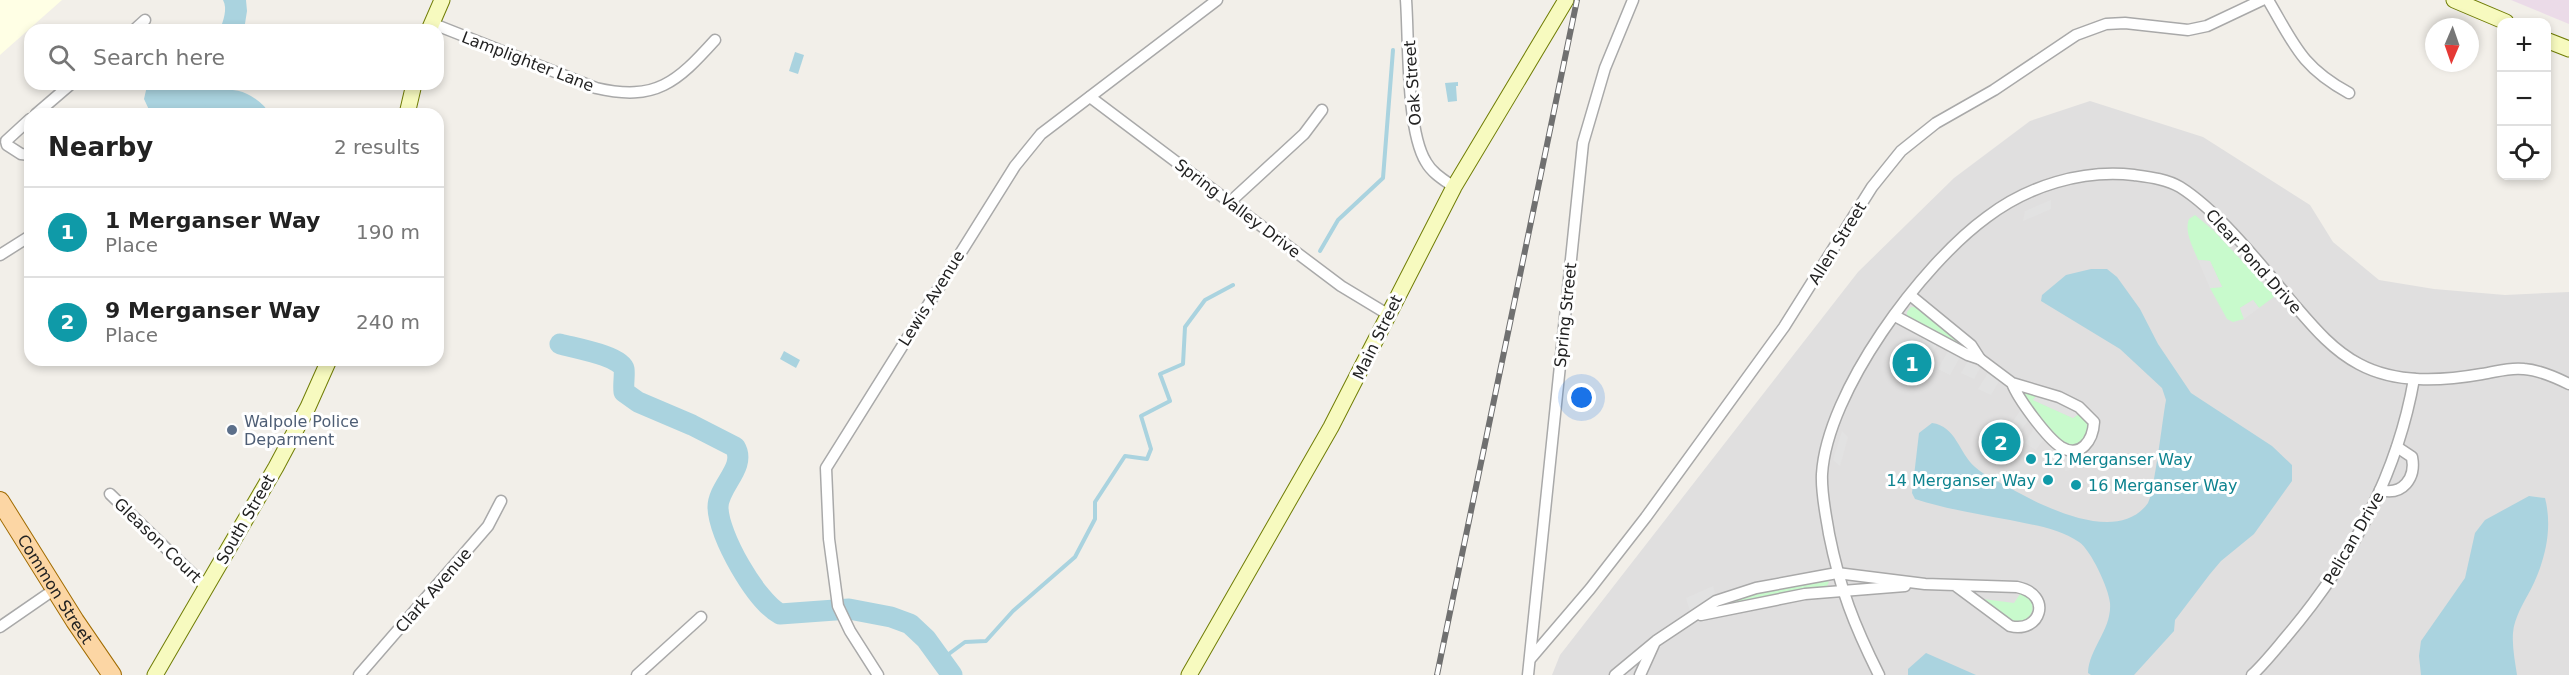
<!DOCTYPE html>
<html lang="en">
<head>
<meta charset="utf-8">
<style>
  body { margin:0; font-family:"DejaVu Sans",sans-serif; background:#f2f2f2; color:#222 }
  .controls { position:absolute; right:18px; top:18px; display:grid; overflow:hidden; border-radius:12px; box-shadow:0 3px 9px #0003 }
  .controls button { width:54px; height:54px; display:grid; place-items:center; padding:0; border:0; border-bottom:2px solid #e0e0e0; background:#fff; color:#222; font:30px sans-serif }
  .compass { position:absolute; left:2425px; top:18px; width:54px; height:54px; border-radius:50%; background:#fff; box-shadow:0 3px 9px #0003; rotate:182deg }
  .you { position:absolute; left:1582px; top:398px; width:21px; height:21px; margin:-15px; border:4px solid #fff; border-radius:50%; background:#1a73e8; box-shadow:0 0 0 9px #1a73e833 }
  .badge { display:grid; place-items:center; width:39px; height:39px; border-radius:50%; background:#0b8043; color:#fff; font-size:20px; font-weight:700 }
  .pin { position:absolute; translate:-50% -50%; border:3px solid #fff; box-shadow:0 2px 6px #0006 }
  .list { margin:0; padding:0; list-style:none }
  h2 { display:flex; justify-content:space-between; align-items:center; height:78px; margin:0; padding:0 24px; font-size:26px }
  h2 small { font-size:20px; font-weight:400; color:#767676 }
  .list li { display:grid; grid-template-columns:39px 1fr auto; gap:18px; align-items:center; box-sizing:border-box; height:90px; padding:0 24px; border-top:2px solid #e0e0e0 }
  .list b { display:block; font-size:22px; white-space:nowrap }
  .list p { margin:0; font-size:20px; white-space:nowrap; color:#767676 }
  .list em { font-size:20px; font-style:normal; color:#767676 }
  .icon { flex:none; width:33px; height:33px; fill:none; stroke:currentColor; stroke-width:2; stroke-linecap:round; stroke-linejoin:round }
  .map { position:relative; flex:none; width:2569px; height:675px; overflow:hidden }
  .search { position:absolute; background:#fff; box-shadow:0 3px 9px #0003; left:24px; top:24px; width:420px; height:66px; display:flex; align-items:center; gap:15px; box-sizing:border-box; padding:0 21px; border-radius:18px; color:#767676; font-size:22px }
  .panel { position:absolute; background:#fff; box-shadow:0 3px 9px #0003; left:24px; top:108px; width:420px; height:258px; border-radius:18px }
  .map>svg:first-child { display:block }
</style>
</head>
<body>
<div class="map">
<svg width="2569" height="675" viewBox="0 0 2569 675">
  <rect width="100%" height="100%" fill="#f2efe9"/>
  <path fill="#e0dfdf" d="M2090,101L2203,137L2310,205L2333,242L2379,280L2434,289L2505,295L2569,292V675H1552L1560,655L1858,272L1954,178L2030,121Z"/>
  <path fill="#ebdbe8" d="M2511,0H2569V24Z"/>
  <path fill="#ffffe5" d="M0,0H62L0,55Z"/>
  <g fill="#c8facc">
    <path d="M2195,215L2213,230L2275,296L2259,308L2253,300L2240,308L2244,319L2233,322L2227,319L2210,288L2222,287L2210,261L2198,260C2193,247 2184,232 2189,219Z"/>
    <path d="M1911,307H1917L1967,350L1907,317V312Z"/>
    <path d="M2019,390L2039,393L2033,400L2073,418L2080,413C2091,422 2088,430 2085,443L2076,446C2050,442 2033,409 2019,390Z"/>
    <path d="M1826,580L1829,582L1826,588L1729,606L1728,602L1748,594Z"/>
    <path d="M2020,594H2025C2039,606 2032,619 2017,625L1975,598L2014,603Z"/>
  </g>
  <g fill="#e2e2e2">
    <path d="M2051,200V209L2023,221L2025,211Z"/>
    <path d="M2198,260L2210,261L2222,287L2210,288Z"/>
    <path d="M2253,300L2259,308L2244,319L2240,308Z"/>
    <path d="M1924,338L1937,345L1929,359L1917,353Z"/>
    <path d="M1948,351L1960,357L1950,375L1938,369Z"/>
    <path d="M1968,361L1980,368L1974,379L1961,373Z"/>
    <path d="M1988,373L1999,381L1991,395L1978,389Z"/>
    <path d="M2039,393L2067,405L2080,413L2073,418L2033,400Z"/>
    <path d="M2022,408L2029,419L2020,432L2010,426Z"/>
    <path d="M2035,427L2045,437L2036,450L2025,443Z"/>
    <path d="M1842,431L1848,437L1840,466L1833,460Z"/>
    <path d="M2053,445L2062,455L2076,454L2077,468L2065,471L2062,456L2056,467L2045,460Z"/>
    <path d="M1713,586L1716,597L1690,611L1686,598Z"/>
  </g>
  <g fill="#aad3df">
    <path d="M223,0H246L247,11L244,30H220C223,21 228,9 223,0Z"/>
    <path d="M795,52L804,55L798,74L789,71Z"/>
    <path d="M1458,82V86H1456L1457,101L1448,102L1445,83Z"/>
    <path d="M150,84H218L224,93L235,98L232,105L223,104L213,114H151L144,99L147,86Z"/>
    <path d="M2091,269H2107L2117,277L2140,309L2158,344L2191,393L2272,446L2292,465V481L2254,534L2221,561L2210,574L2175,620L2174,631L2134,675H2091L2088,673C2089,648 2112,630 2110,603C2109,589 2091,550 2079,542C2059,528 2033,525 2010,520C1978,514 1946,509 1915,499L1912,493L1919,433L1932,423C1956,426 1959,453 1975,467C1985,476 1999,482 2010,488C2044,507 2118,545 2148,503C2154,494 2163,416 2166,400L2162,388L2120,349L2041,301L2042,295L2066,275Z"/>
    <path d="M784,351L800,360L796,368L780,359Z"/>
    <path d="M2529,496L2545,498C2553,529 2545,561 2531,589C2524,602 2514,618 2513,633C2512,647 2515,661 2517,675H2421L2419,656L2421,641L2465,578L2475,533L2485,520Z"/>
    <path d="M1926,653L1976,675H1908V669Z"/>
  </g>
  <g fill="none" stroke-linecap="round" stroke-linejoin="round">
    <g stroke="#aad3df" stroke-width="4">
      <path d="M1320,251L1338,220L1383,178L1393,50"/>
      <path d="M942,659L965,642L986,641L1013,611L1075,557L1095,519V502L1125,456L1147,459L1151,449L1141,416L1170,401L1160,374L1183,364L1185,327L1205,300L1233,285"/>
    </g>
    <g stroke="#aad3df" stroke-width="21">
      <path d="M204,84C210,104 221,98 236,101C245,103 251,108 257,114"/>
      <path d="M560,344C574,348 621,356 624,369C625,375 623,384 624,392L638,402L692,425L735,447C747,467 718,486 718,507C718,535 756,601 780,614L849,609L891,617L910,624L926,639L952,675"/>
    </g>
    <defs>
      <g id="street">
        <path d="M1406,0C1409,40 1406,130 1426,162C1432,173 1444,180 1454,187"/>
        <path d="M2268,0C2294,44 2301,67 2349,93"/>
        <path d="M431,23L596,88C656,102 677,82 715,40"/>
        <path d="M134,30L145,20"/>
        <path d="M1090,97L1341,286L1389,315"/>
        <path d="M36,114L71,84"/>
        <path d="M30,119L6,141L7,145L21,154L30,155"/>
        <path d="M1230,202L1304,134L1322,110"/>
        <path d="M0,255L30,236"/>
        <path d="M1910,295L1971,345L1980,359"/>
        <path d="M1895,316L1968,355L1980,359L2012,383L2059,397L2079,407L2094,422C2093,440 2081,459 2061,447C2047,438 2018,399 2012,383"/>
        <path d="M2380,490C2403,496 2416,478 2412,457L2397,447"/>
        <path d="M110,494L206,587"/>
        <path d="M1701,615L1805,594L1905,586"/>
        <path d="M0,627L55,589"/>
        <path d="M1531,658L1590,589L1646,517L1784,327L1872,187L1901,151L1936,123L1994,90L2076,35L2106,24L2125,23L2188,30L2207,26L2262,0"/>
        <path d="M359,675L488,526L501,501"/>
        <path d="M637,675L701,617"/>
        <path d="M878,675L850,631L838,606L829,539L826,468L1015,166L1041,134L1217,0"/>
        <path d="M1528,675L1583,143L1605,68L1633,0"/>
        <path d="M1615,675L1656,641L1716,601L1756,588L1837,573L1925,584L2017,587C2054,595 2040,634 2010,626L1956,586"/>
        <path d="M1640,675L1654,644"/>
        <path d="M1879,675C1854,625 1840,589 1829,534C1826,515 1821,494 1822,474C1827,392 1921,265 1987,217C2028,186 2082,169 2134,175C2149,177 2167,179 2180,187C2220,212 2266,271 2297,308C2315,329 2334,351 2359,364C2396,384 2442,381 2482,374C2496,372 2509,367 2524,369C2539,370 2555,377 2569,384"/>
        <path d="M2252,675C2264,664 2275,650 2286,637C2349,563 2397,476 2414,379"/>
      </g>
      <g id="secondary">
        <path d="M2454,0L2506,22"/>
        <path d="M429,30L442,0"/>
        <path d="M2546,40L2569,49"/>
        <path d="M407,114L414,84"/>
        <path d="M155,675L276,467L308,407L329,360"/>
        <path d="M1189,675L1331,427L1454,187L1566,0"/>
      </g>
      <g id="primary">
        <path id="s1" d="M0,501L75,621L112,675"/>
      </g>
    </defs>
    <use href="#street" stroke="#a9a9a9" stroke-width="13"/>
    <use href="#secondary" stroke="#707d05" stroke-width="17"/>
    <use href="#primary" stroke="#a06b00" stroke-width="20"/>
    <use href="#street" stroke="#fff" stroke-width="10"/>
    <use href="#secondary" stroke="#f7fabf" stroke-width="15"/>
    <use href="#primary" stroke="#fcd6a4" stroke-width="18"/>
    <defs>
      <path id="rail" d="M1437,675L1577,0"/>
    </defs>
    <use href="#rail" stroke="#707070" stroke-width="6"/>
    <use href="#rail" stroke="#fff" stroke-width="4" stroke-dasharray="11" stroke-linecap="butt"/>
  </g>
  <circle fill="#5c6f8a" stroke="#fff" stroke-width="2" cx="232" cy="430" r="6"/>
  <g fill="#0f9aa8" stroke="#fff" stroke-width="2">
    <circle cx="2031" cy="459" r="6"/>
    <circle cx="2048" cy="480" r="6"/>
    <circle cx="2076" cy="485" r="6"/>
  </g>
  <g text-anchor="middle" stroke-width="6" stroke-linejoin="round" paint-order="stroke">
    <g font-size="16" fill="#222" stroke="#fff">
      <text transform="translate(528 61) rotate(21)" y="6">Lamplighter Lane</text>
      <text transform="translate(1412 83) rotate(-94)" y="6">Oak Street</text>
      <text transform="translate(1238 208) rotate(37)" y="6">Spring Valley Drive</text>
      <text transform="translate(1837 243) rotate(-58)" y="6">Allen Street</text>
      <text transform="translate(2254 261) rotate(48)" y="6">Clear Pond Drive</text>
      <text transform="translate(931 298) rotate(-58)" y="6">Lewis Avenue</text>
      <text transform="translate(1565 315) rotate(-84)" y="6">Spring Street</text>
      <text transform="translate(1377 337) rotate(-64)" y="6">Main Street</text>
      <text transform="translate(245 519) rotate(-60)" y="6">South Street</text>
      <text transform="translate(2353 538) rotate(-60)" y="6">Pelican Drive</text>
      <text transform="translate(158 540) rotate(44)" y="6">Gleason Court</text>
      <text dy="6" stroke="none"><textPath href="#s1" startOffset="104">Common Street</textPath></text>
      <text transform="translate(433 590) rotate(-49)" y="6">Clark Avenue</text>
    </g>
    <g font-size="16" fill="#4e5e75" stroke="#fff" text-anchor="start">
      <text x="244" y="427">Walpole Police<tspan x="244" dy="18">Deparment</tspan></text>
    </g>
    <g font-size="16" fill="#0d838f" stroke="#fff" text-anchor="start">
      <text x="2043" y="465">12 Merganser Way</text>
      <text x="2036" y="486" text-anchor="end">14 Merganser Way</text>
      <text x="2088" y="491">16 Merganser Way</text>
    </g>
  </g>
</svg>
<div class="controls">
<button>+</button>
<button>−</button>
<button><svg class="icon" aria-label="locate" viewBox="0 0 24 24"><circle cx="12" cy="12" r="6"/><path d="M12 2v4M12 18v4M2 12h4M18 12h4"/></svg></button>
</div>
<svg class="compass" viewBox="-18 -18 36 36"><path d="M0-13l5 13h-10z" fill="#e53935"/><path d="M0 13l5-13h-10z" fill="#767676"/></svg>
<div class="you"></div>
<div class="pin badge" style="left:1912px;top:363px;background:#0f9aa8">1</div>
<div class="pin badge" style="left:2001px;top:442px;background:#0f9aa8">2</div>
<div class="search"><svg class="icon" aria-label="search" viewBox="0 0 24 24"><circle cx="10" cy="10" r="6"/><path d="M15 15l6 6"/></svg>Search here</div>
<section class="panel">
<h2>Nearby<small>2 results</small></h2>
<ul class="list">
<li><span class="badge" style="background:#0f9aa8">1</span><div><b>1 Merganser Way</b><p>Place</p></div><em>190 m</em></li>
<li><span class="badge" style="background:#0f9aa8">2</span><div><b>9 Merganser Way</b><p>Place</p></div><em>240 m</em></li>
</ul>
</section>
</div>
</body>
</html>
